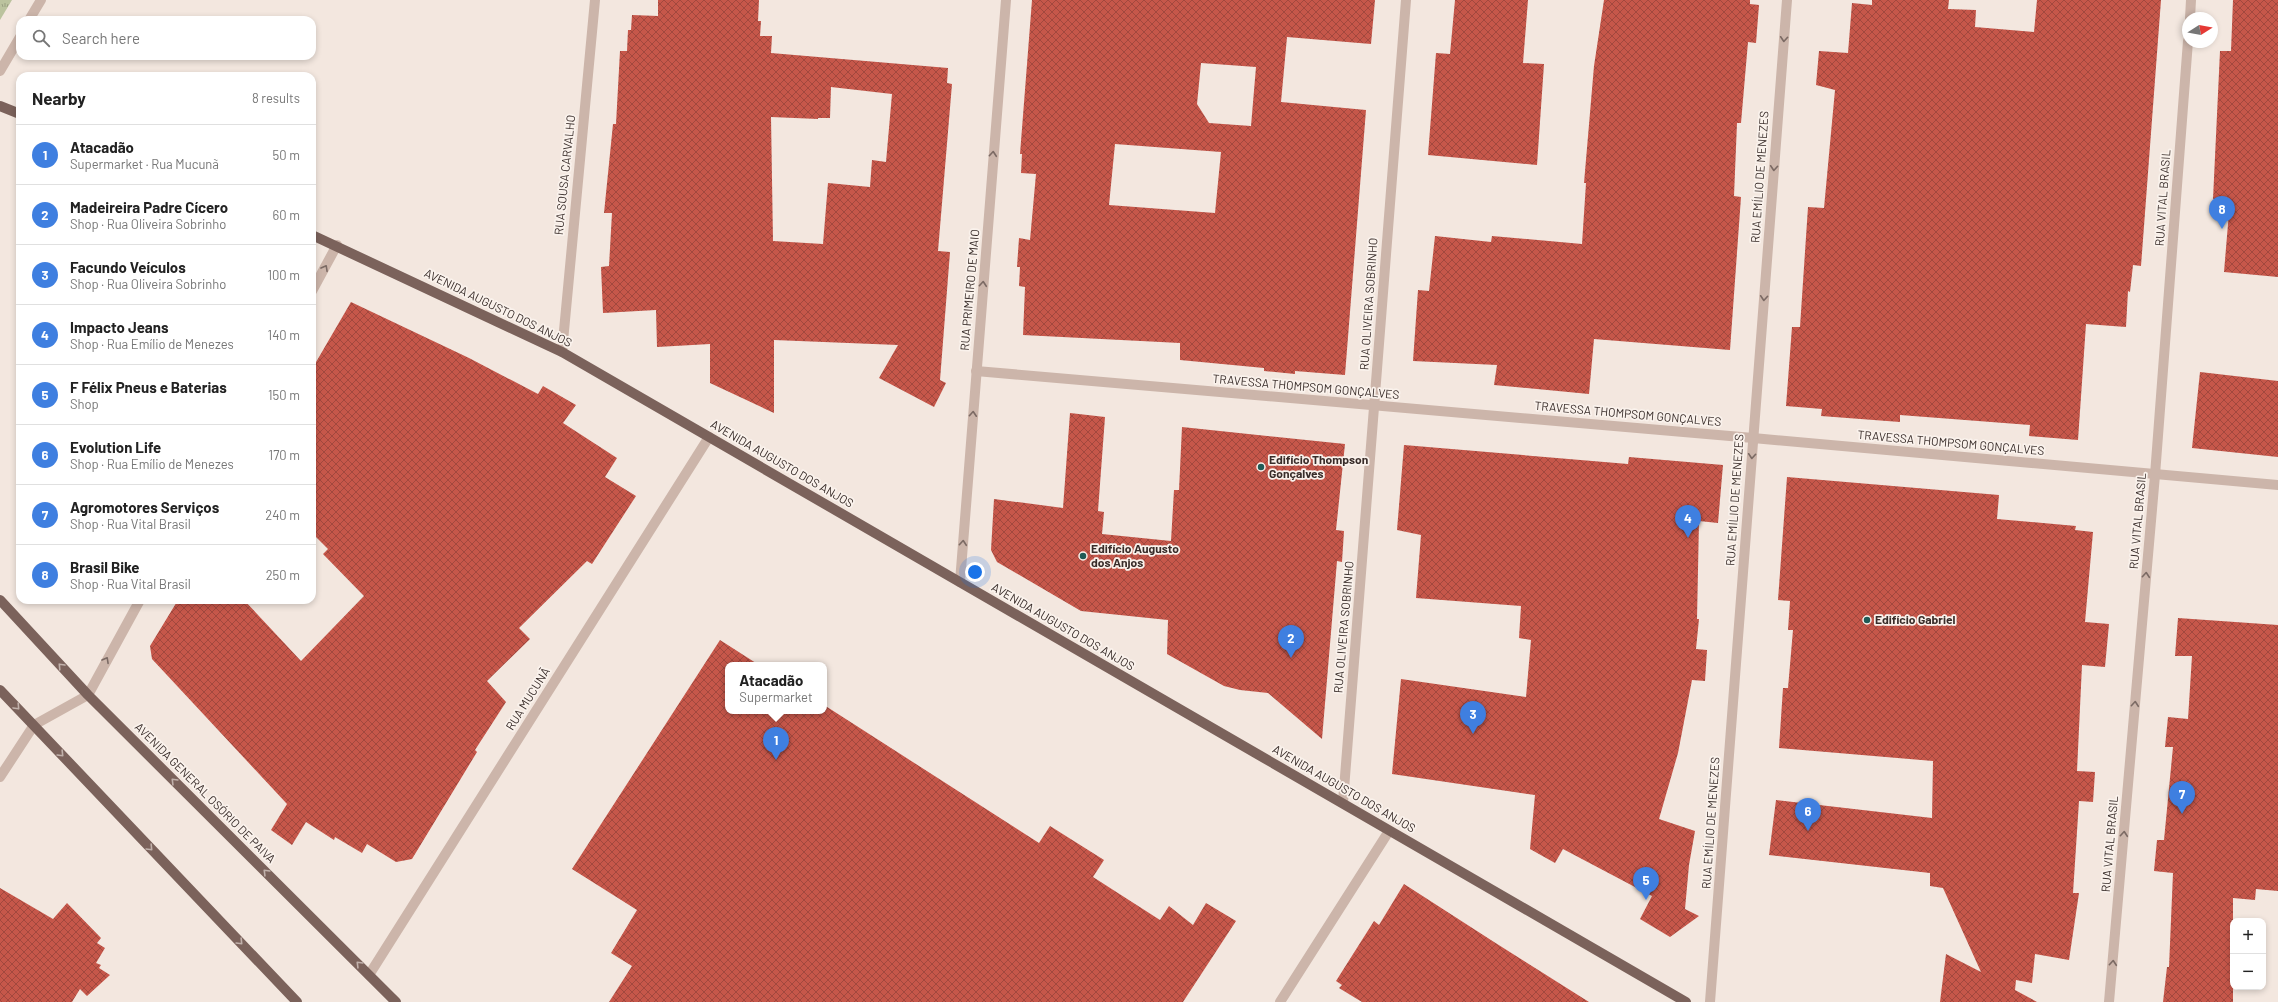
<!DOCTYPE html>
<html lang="en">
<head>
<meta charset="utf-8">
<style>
  body { margin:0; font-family:Barlow,sans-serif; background:#f6f6f6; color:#222 }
  .controls { position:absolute; right:12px; bottom:12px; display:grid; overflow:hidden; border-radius:8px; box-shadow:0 2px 6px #0003 }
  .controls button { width:36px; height:36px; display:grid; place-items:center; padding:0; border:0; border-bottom:1px solid #e0e0e0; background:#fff; color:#222; font:20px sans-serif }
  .compass { position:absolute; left:2182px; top:12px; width:36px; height:36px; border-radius:50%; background:#fff; box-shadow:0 2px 6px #0003; rotate:79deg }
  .you { position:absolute; left:975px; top:572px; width:14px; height:14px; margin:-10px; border:3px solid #fff; border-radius:50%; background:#1a73e8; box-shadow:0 0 0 6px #1a73e833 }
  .badge { display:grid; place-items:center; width:26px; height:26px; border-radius:50%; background:#2563eb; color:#fff; font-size:13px; font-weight:700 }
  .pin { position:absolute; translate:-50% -33px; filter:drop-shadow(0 1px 2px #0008) }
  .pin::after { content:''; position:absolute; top:21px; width:14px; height:12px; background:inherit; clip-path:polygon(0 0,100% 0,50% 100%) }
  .popup { position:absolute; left:725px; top:662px; width:102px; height:52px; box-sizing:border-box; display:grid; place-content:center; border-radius:8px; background:#fff; filter:drop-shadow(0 1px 3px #0005); font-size:13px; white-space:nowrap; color:#767676 }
  .popup b { font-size:15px; color:#222 }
  .popup::after { content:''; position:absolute; left:50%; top:100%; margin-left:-8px; border:8px solid transparent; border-top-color:#fff }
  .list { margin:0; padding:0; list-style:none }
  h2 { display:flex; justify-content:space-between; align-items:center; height:52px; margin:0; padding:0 16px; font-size:17px }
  h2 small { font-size:13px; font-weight:400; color:#767676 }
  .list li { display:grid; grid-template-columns:26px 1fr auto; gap:12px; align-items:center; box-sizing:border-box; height:60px; padding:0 16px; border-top:1px solid #e0e0e0 }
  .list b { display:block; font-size:15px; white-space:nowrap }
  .list p { margin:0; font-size:13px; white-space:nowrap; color:#767676 }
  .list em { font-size:13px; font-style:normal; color:#767676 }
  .icon { flex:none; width:22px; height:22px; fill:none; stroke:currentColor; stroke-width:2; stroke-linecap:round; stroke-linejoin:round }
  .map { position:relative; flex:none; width:2278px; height:1002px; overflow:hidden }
  .search { position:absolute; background:#fff; box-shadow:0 2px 6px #0003; left:16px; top:16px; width:300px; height:44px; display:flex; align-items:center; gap:10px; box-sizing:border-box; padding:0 14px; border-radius:12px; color:#767676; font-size:15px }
  .panel { position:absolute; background:#fff; box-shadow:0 2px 6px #0003; left:16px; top:72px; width:300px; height:532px; border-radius:12px }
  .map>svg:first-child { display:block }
</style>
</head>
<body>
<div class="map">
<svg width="2278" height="1002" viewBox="0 0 2278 1002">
  <defs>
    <pattern id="grass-tufts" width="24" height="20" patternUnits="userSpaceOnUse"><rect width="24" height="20" fill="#bbc39e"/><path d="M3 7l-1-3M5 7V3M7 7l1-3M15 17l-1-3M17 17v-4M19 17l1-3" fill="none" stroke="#999f81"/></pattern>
    <pattern id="building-cross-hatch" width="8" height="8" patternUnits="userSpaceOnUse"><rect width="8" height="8" fill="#c6574a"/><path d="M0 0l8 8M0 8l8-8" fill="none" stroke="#a2483e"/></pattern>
  </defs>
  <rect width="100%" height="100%" fill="#f3e7df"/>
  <path fill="url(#grass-tufts)" d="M0,0H12L0,20Z"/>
  <g fill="url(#building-cross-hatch)" fill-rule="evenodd">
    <path d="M658,0H759L758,21H761L760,36H772L771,53L948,68L947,83L952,84L938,251L950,252L940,380L946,383L934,407L879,378L898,345L774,340V413L710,383V344L657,347L656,310L603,313L601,267L609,266L612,213H604L613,124H616L620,51H627L628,30H631L632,15L658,16ZM831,87L892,94L886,162L872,160L870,187L828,183L823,244L773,241L771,117L818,119V118H830Z"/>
    <path d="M1032,0H1375L1371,44L1287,37L1281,102L1366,110L1345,375L1295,371V374L1264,371V368L1180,360V343L1023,335L1025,287L1019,286L1020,267H1017L1019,238L1030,240L1036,174L1021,173L1022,154H1020ZM1201,63L1256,67L1251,126L1209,123L1197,104ZM1115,144L1221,152L1215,213L1109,205Z"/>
    <path d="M1455,0H1528L1523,63L1544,64L1537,165L1428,155L1436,53L1450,54Z"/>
    <path d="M1604,0H1750V4L1759,5L1756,43L1748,42L1741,123H1737L1734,196L1741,197L1730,350L1594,339L1589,394L1494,385L1497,365L1413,361L1418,290L1429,291L1435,236L1491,242L1492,236L1582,244L1586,183H1584L1594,66Z"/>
    <path d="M1872,0H1949L1948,9L1976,10L1975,27L2034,32L2037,0H2161L2141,266L2133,265L2130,292L2128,291L2126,327L2086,324L2078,440L2029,436L2030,425L1900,415V422L1821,416L1822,409L1786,406L1792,327H1800L1808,207L1824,208L1835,90L1816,85L1819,51L1848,53L1852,3L1872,5Z"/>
    <path d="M2233,0H2278V277L2224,272L2230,200L2213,199L2220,51H2231Z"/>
    <path d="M351,302L469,358L538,394L543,386L576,405L563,423L617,458L605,477L636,496L592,564L587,561L519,628L530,639L487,681L506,702L475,750L477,752L412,859L396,862L367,844L362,853L335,837L334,840L306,822L292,845L271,830L287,804L152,659L150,646L178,600H244L301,661L364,596L323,554L328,549L312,533V369Z"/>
    <path d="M2200,372L2278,381V457L2192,448Z"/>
    <path d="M1070,413L1105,417L1098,511L1104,512L1102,534L1171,541L1174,490H1179L1182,427L1345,444L1336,530L1344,531L1342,562L1337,561L1322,739L1268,693L1240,690L1224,686L1167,654L1168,620L1081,611L997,562L991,550L994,499L1063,508Z"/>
    <path d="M1404,445L1628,464L1629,457L1723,465L1718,523L1699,521L1697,619H1699L1696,649L1707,650L1705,681L1692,680L1678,753L1659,819L1695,831L1689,865L1685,909L1699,916L1670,937L1640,919L1652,896L1563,849L1555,863L1530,849L1535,795L1392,774L1401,679L1526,697L1531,640L1519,638L1521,606L1416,598L1421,535L1397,530Z"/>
    <path d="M1787,477L1999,495L1997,519L2076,526L2075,530L2093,532L2085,622L2109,624L2105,667L2082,665L2077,771L2095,772L2093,802L2079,801L2073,893H2079L2069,960L2035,954L2032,983L2016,980L2015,990L2037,1002H1940L1946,954L1981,972L1943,888L1930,886V873L1769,855L1776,800L1932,818L1933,761L1779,748L1783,688H1788L1793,630H1788L1790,601L1778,600Z"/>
    <path d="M2178,618L2278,625V891L2256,889L2255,900L2233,898V1002H2163L2167,967H2169L2173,873L2154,871L2157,840H2164L2173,747H2165L2168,717L2188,719L2192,656H2175Z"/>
    <path d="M720,640L759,665H728V711H824V705L1039,843L1050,826L1104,860L1093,877L1160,920L1169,906L1193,925L1206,903L1236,921L1183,1002H609L632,966L611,953L637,910L572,869Z"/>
    <path d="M1404,884L1494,942L1589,1002H1362L1339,988L1342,985L1336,981L1374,921L1379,925Z"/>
    <path d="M0,888L53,919L67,903L101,938L97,943L105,948L96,963L101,965L99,968L110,975L87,996L80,989L72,1002H0Z"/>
  </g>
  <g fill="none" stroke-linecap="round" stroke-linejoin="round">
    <g stroke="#ccb5aa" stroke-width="10">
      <path d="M2190,18L2191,0"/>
      <path d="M29,20L41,0"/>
      <path d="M0,71L20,37"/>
      <path d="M312,291L337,245"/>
      <path d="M562,352L595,0"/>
      <path d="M976,371L1753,438L2278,485"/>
      <path d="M960,582L1006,0"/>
      <path d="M0,777L34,725L88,695L140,600"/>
      <path d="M1343,802L1406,0"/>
      <path d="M369,975L709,437"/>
      <path d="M1280,1002L1389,831"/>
      <path d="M1710,1002L1787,0"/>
      <path d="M2109,1002L2155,475L2188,41"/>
    </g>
    <g stroke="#7b625b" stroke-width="10">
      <path d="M0,106L20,114"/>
      <path d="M312,235L562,352L1686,1002"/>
      <path d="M0,600L88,695L396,1002"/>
      <path d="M0,690L297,1002"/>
    </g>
  </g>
  <defs><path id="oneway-chevron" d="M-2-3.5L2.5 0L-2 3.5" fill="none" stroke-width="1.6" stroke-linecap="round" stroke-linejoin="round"/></defs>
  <g stroke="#7b6a64">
    <use href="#oneway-chevron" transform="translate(1784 39) rotate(94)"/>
    <use href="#oneway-chevron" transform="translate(993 154) rotate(-85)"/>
    <use href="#oneway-chevron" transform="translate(1774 168) rotate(94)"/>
    <use href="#oneway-chevron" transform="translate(325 268) rotate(-61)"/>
    <use href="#oneway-chevron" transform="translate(983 284) rotate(-85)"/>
    <use href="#oneway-chevron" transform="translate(1764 298) rotate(94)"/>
    <use href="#oneway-chevron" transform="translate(973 414) rotate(-86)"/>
    <use href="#oneway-chevron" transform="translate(1752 456) rotate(94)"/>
    <use href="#oneway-chevron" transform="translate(963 543) rotate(-85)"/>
    <use href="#oneway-chevron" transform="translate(2146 575) rotate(-85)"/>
    <use href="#oneway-chevron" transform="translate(106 660) rotate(-61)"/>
    <use href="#oneway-chevron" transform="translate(2135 704) rotate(-85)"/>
    <use href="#oneway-chevron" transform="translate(2124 834) rotate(-85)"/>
    <use href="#oneway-chevron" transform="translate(2113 963) rotate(-85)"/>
  </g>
  <g stroke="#c1b1ab">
    <use href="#oneway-chevron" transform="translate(61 666) rotate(-133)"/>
    <use href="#oneway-chevron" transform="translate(17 707) rotate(47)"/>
    <use href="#oneway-chevron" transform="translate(61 754) rotate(46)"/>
    <use href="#oneway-chevron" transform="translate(174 781) rotate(-135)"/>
    <use href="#oneway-chevron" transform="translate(150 848) rotate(46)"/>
    <use href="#oneway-chevron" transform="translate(266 872) rotate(-135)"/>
    <use href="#oneway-chevron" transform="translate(240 942) rotate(46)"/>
    <use href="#oneway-chevron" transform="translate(359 964) rotate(-135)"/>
  </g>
  <g fill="#1f5b57" stroke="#faf2ec" stroke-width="1.5">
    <circle cx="1261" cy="467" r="4"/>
    <circle cx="1083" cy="556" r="4"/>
    <circle cx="1867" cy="620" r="4"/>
  </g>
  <g text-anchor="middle" stroke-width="3.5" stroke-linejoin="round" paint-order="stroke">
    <g font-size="12" fill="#392d2a" stroke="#faf2ec">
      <text transform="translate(565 175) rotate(-84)" y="4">RUA SOUSA CARVALHO</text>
      <text transform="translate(1760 177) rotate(-86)" y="4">RUA EMÍLIO DE MENEZES</text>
      <text transform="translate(2163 198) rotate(-86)" y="4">RUA VITAL BRASIL</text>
      <text transform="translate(970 290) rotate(-85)" y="4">RUA PRIMEIRO DE MAIO</text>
      <text transform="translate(1369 304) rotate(-86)" y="4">RUA OLIVEIRA SOBRINHO</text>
      <text transform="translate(498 308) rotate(26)" y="4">AVENIDA AUGUSTO DOS ANJOS</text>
      <text transform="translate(1306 387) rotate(5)" y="4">TRAVESSA THOMPSOM GONÇALVES</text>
      <text transform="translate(1628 414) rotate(5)" y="4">TRAVESSA THOMPSOM GONÇALVES</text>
      <text transform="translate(1951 443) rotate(5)" y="4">TRAVESSA THOMPSOM GONÇALVES</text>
      <text transform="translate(782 464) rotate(30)" y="4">AVENIDA AUGUSTO DOS ANJOS</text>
      <text transform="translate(1735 500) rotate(-86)" y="4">RUA EMÍLIO DE MENEZES</text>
      <text transform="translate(2138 521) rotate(-85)" y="4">RUA VITAL BRASIL</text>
      <text transform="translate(1063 627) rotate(30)" y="4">AVENIDA AUGUSTO DOS ANJOS</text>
      <text transform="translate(1344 627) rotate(-85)" y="4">RUA OLIVEIRA SOBRINHO</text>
      <text transform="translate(528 699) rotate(-58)" y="4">RUA MUCUNÃ</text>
      <text transform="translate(1344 789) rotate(30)" y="4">AVENIDA AUGUSTO DOS ANJOS</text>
      <text transform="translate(205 793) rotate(45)" y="4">AVENIDA GENERAL OSÓRIO DE PAIVA</text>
      <text transform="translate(1711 823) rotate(-86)" y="4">RUA EMÍLIO DE MENEZES</text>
      <text transform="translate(2110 844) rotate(-85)" y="4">RUA VITAL BRASIL</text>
    </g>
    <g font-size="12" font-weight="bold" fill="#392d2a" stroke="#faf2ec" text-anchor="start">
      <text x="1269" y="464">Edifício Thompson<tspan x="1269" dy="14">Gonçalves</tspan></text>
      <text x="1091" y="553">Edifício Augusto<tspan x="1091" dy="14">dos Anjos</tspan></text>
      <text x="1875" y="624">Edifício Gabriel</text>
    </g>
  </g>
</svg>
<div class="controls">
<button>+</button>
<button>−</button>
</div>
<svg class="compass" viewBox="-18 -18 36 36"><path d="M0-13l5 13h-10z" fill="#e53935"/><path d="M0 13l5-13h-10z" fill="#767676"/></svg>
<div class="you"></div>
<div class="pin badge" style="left:776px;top:760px;background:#3f7fe0">1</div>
<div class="popup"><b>Atacadão</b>Supermarket</div>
<div class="pin badge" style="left:1291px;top:658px;background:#3f7fe0">2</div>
<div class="pin badge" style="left:1473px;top:734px;background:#3f7fe0">3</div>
<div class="pin badge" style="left:1688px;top:538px;background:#3f7fe0">4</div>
<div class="pin badge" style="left:1646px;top:900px;background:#3f7fe0">5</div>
<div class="pin badge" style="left:1808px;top:831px;background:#3f7fe0">6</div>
<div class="pin badge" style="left:2182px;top:814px;background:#3f7fe0">7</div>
<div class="pin badge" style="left:2222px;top:229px;background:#3f7fe0">8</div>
<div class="search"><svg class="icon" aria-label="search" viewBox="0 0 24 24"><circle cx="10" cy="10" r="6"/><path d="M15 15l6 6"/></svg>Search here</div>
<section class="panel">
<h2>Nearby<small>8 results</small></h2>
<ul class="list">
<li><span class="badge" style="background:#3f7fe0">1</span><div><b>Atacadão</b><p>Supermarket · Rua Mucunã</p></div><em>50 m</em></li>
<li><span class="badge" style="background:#3f7fe0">2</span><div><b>Madeireira Padre Cícero</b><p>Shop · Rua Oliveira Sobrinho</p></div><em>60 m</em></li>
<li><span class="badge" style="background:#3f7fe0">3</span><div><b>Facundo Veículos</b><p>Shop · Rua Oliveira Sobrinho</p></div><em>100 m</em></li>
<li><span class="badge" style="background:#3f7fe0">4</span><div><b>Impacto Jeans</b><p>Shop · Rua Emílio de Menezes</p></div><em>140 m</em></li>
<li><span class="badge" style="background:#3f7fe0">5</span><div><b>F Félix Pneus e Baterias</b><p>Shop</p></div><em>150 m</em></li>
<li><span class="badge" style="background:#3f7fe0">6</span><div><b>Evolution Life</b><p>Shop · Rua Emílio de Menezes</p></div><em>170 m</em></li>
<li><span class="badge" style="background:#3f7fe0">7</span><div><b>Agromotores Serviços</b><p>Shop · Rua Vital Brasil</p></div><em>240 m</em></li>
<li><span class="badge" style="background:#3f7fe0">8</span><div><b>Brasil Bike</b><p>Shop · Rua Vital Brasil</p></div><em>250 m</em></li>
</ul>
</section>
</div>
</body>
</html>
